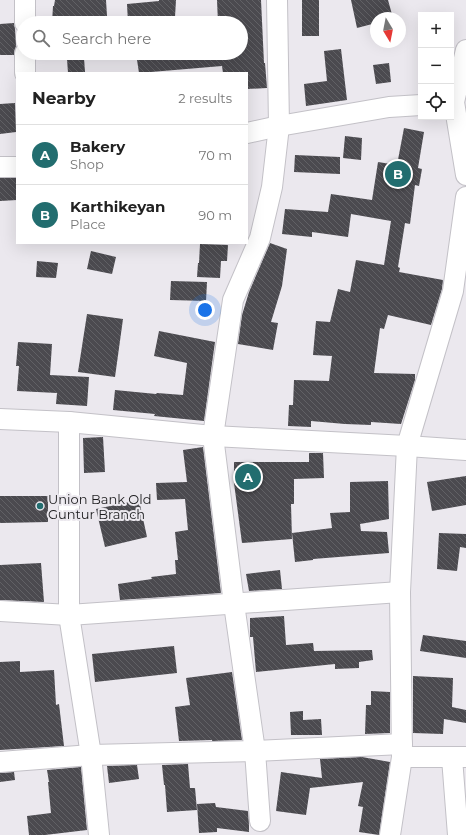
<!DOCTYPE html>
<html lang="en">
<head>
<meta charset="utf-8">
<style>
  body { margin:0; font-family:Montserrat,sans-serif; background:#f2f2f2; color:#222 }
  .controls { position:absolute; right:12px; top:12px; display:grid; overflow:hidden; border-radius:0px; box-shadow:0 4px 16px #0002 }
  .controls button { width:36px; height:36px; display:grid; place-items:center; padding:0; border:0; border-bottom:1px solid #e0e0e0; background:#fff; color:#222; font:20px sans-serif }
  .compass { position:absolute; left:370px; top:12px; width:36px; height:36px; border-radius:50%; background:#fff; box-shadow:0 4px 16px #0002; rotate:170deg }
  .you { position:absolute; left:205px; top:310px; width:14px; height:14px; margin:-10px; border:3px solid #fff; border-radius:50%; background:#1a73e8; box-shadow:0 0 0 6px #1a73e833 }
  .badge { display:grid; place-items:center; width:26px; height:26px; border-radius:50%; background:#226d6f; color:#fff; font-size:13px; font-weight:700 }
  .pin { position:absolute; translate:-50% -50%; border:2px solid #fff; box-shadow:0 1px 4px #0006 }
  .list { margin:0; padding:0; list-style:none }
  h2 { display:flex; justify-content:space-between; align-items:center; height:52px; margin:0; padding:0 16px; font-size:17px }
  h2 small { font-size:13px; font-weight:400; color:#767676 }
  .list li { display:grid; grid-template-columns:26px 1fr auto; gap:12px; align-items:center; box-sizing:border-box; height:60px; padding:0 16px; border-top:1px solid #e0e0e0 }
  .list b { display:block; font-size:15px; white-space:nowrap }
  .list p { margin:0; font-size:13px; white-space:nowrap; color:#767676 }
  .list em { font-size:13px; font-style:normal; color:#767676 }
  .icon { flex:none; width:22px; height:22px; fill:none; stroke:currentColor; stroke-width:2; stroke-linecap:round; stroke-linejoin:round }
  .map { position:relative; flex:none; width:466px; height:835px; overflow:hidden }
  .search { position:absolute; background:#fff; box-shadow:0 4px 16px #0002; left:16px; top:16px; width:232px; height:44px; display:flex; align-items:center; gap:10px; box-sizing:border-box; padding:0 14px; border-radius:22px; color:#767676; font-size:15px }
  .panel { position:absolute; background:#fff; box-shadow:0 4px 16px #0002; left:16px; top:72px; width:232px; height:172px; border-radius:0px }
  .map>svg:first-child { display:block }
</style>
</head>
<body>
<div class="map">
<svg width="466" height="835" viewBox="0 0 466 835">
  <defs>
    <pattern id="building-back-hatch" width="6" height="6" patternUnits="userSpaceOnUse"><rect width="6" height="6" fill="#4b4a4f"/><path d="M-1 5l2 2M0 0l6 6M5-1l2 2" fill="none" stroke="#616165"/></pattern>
  </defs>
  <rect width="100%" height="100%" fill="#ebe8ee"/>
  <g fill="url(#building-back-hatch)">
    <path d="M55,0H106L107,16L81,17L80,23H52L53,6H54Z"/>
    <path d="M159,0H176L175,17H151V23H128L127,4L159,1Z"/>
    <path d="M217,0H261L264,63H265L267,88L247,89V73H223L222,66L139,73L136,53H241V23H218Z"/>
    <rect x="302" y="0" width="17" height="36"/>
    <path d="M351,0H388L393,18H376V23L357,28Z"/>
    <path d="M14,23L15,29L16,46L14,55H0V24Z"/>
    <path d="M341,49L347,100L306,106L304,84L327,81L324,51Z"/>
    <path d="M84,58L85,72L68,73L67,59Z"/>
    <path d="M389,63L391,82L376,84L373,65Z"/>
    <path d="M15,103L16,132L0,134V104Z"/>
    <path d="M404,128L424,132L418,168L422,169L419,186L415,185L410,224L405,223L398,267L400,268L399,272L443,280L442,289L431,325L388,315L384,329L380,328L374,373L415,374V380L401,424L371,422V425L345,424L311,421V427L288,426L289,405H293L294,380L329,381L332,356L313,355L316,321L330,322L338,289L350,292L356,260L384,265L391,221L351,214L348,237L312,232V237L282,234L285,209L328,212L331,194L372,200L378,162L397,165Z"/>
    <path d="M345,136L362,138L361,160L343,158Z"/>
    <path d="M295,155L340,157V174L294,172Z"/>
    <path d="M0,178H17V200L0,201Z"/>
    <path d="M270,243L287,249L282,286L271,322L278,323L273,350L238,344L242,315L249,292Z"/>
    <path d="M200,244L228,245L227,261H221L220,278L197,277L198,263H199Z"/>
    <path d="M91,251L116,257L112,274L87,269Z"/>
    <path d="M37,261L58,263L56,278L36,277Z"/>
    <path d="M171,281L207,282L206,301L170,300Z"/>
    <path d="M87,314L123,319L115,377L78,372Z"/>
    <path d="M159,331L215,342L204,421L154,416L155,414L113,410L115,390L156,394L157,393L183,395L187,363L154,356Z"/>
    <path d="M18,342L52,344L50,375L89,377L87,406L56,404L57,393L17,391L19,366H16Z"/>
    <path d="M103,437L105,472L84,473L83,438Z"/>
    <path d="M203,447L221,593L120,600L118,584L152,579L151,577L176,574L175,560H178L175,532L188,530L185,499L157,500L156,483L187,482L183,450Z"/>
    <path d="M309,453H323L324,478L294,479V504H291L292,539L242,543L234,483V462H309Z"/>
    <path d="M466,476V505L432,511L427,482Z"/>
    <path d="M388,481L389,519L360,524L361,531L387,532L389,553L313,559V560L295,562L292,533L332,528L330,513L350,512V482Z"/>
    <path d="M0,496H48V522L0,523Z"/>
    <path d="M139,500L147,537L105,547L96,509Z"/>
    <path d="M439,533L466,534V548L460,547L457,571L437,569Z"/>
    <path d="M41,563L44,602L0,600V565Z"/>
    <path d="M280,570L282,589L249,591L246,574Z"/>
    <path d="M284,616L286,645L313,643L314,651L372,650L373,660L359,662V668L335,669V664L256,672L253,637H250V618Z"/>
    <path d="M423,635L466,641V658L420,651Z"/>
    <path d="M174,646L177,673L95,682L92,654Z"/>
    <path d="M20,661V672L54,670L56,705L59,704L64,746L0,750V662Z"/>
    <path d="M232,672L242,740L212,741V740L179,741L175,707L190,705L186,678Z"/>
    <path d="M413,676L453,678L452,707L466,710V723L444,719L443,734L413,733Z"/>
    <path d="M371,691L390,692V733L365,734L366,705H371Z"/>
    <path d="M303,711V720L321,719L322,735H291L290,712Z"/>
    <path d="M362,757L390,762L379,835L359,832L363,807L358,806L363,782L310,788L306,815L276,811L281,772L322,778L320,759Z"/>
    <path d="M188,764L190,788H195L197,810L167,812L165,785H164L162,765Z"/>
    <path d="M137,765L139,779L109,783L107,766Z"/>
    <path d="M81,767L87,830L45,835H29L27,816L51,813L48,782H49L47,770Z"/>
    <path d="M14,772L15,780L0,782V773Z"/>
    <path d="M215,803L216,807L248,811L249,825V832L217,828V832L199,833L197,804Z"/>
  </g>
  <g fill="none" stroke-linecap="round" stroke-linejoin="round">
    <defs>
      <g id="minor">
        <path d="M25,23V0"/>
        <path d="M466,50L454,102L466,175"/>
        <path d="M25,73V53"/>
        <path d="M247,133L279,126L389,107L421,105"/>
        <path d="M0,167H17"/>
        <path d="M0,419L69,422L213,436L407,446L466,450"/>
        <path d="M69,422V615L91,755L99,835"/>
        <path d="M0,611L69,615L400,592"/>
        <path d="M402,757H466"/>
        <path d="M452,758L458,835"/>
        <path d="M0,762L91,755L255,751L402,744"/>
        <path d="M260,821L255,751L234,604L213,436L233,300L260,238L272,187L279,126L277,0"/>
        <path d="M390,835L402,757L400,592L407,446L453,291L466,197"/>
      </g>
    </defs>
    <use href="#minor" stroke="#c3c1c7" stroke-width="22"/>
    <use href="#minor" stroke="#fff" stroke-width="20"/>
  </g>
  <circle fill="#226d6f" stroke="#ebe8ee" stroke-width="1.5" cx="40" cy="506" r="4"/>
  <g text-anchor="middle" stroke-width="4" stroke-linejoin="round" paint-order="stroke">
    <g font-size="13" fill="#1c1c1e" stroke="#ebe8ee" text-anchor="start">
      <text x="48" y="504">Union Bank Old<tspan x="48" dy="15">Guntur Branch</tspan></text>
    </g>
  </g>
</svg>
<div class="controls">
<button>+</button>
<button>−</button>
<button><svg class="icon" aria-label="locate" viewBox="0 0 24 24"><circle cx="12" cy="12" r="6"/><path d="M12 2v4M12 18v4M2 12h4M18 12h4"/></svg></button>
</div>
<svg class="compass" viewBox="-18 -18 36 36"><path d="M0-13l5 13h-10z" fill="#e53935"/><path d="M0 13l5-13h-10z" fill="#767676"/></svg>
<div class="you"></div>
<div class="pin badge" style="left:248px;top:477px">A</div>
<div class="pin badge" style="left:398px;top:174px">B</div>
<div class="search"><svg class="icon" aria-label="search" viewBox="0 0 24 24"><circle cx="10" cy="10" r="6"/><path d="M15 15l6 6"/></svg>Search here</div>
<section class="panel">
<h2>Nearby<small>2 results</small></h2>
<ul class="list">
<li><span class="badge">A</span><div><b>Bakery</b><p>Shop</p></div><em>70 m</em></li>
<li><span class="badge">B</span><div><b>Karthikeyan</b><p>Place</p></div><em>90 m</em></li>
</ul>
</section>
</div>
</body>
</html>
